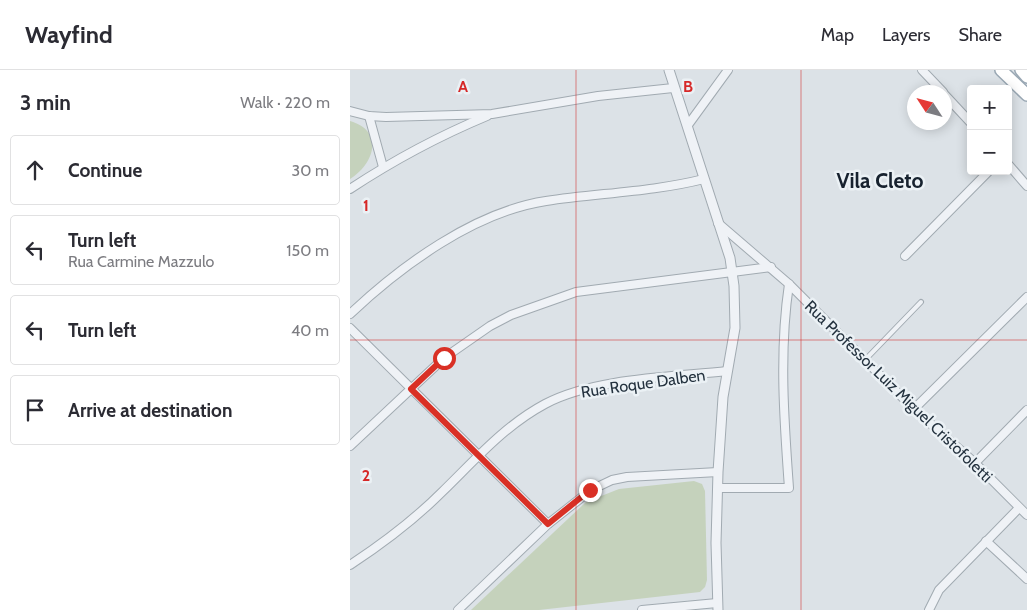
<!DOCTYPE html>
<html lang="en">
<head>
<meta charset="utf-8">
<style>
  body { margin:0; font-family:Cabin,sans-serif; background:#f2f2f3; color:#2b2b33 }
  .controls { position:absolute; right:15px; top:15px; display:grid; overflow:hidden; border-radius:5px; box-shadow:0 2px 12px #0003 }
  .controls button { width:45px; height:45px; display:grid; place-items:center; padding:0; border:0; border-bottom:1px solid #e1e1e2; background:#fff; color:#2b2b33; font:25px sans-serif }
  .compass { position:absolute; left:557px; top:15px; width:45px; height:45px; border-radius:50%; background:#fff; box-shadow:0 2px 12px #0003; rotate:306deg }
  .stop { position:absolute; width:15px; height:15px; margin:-11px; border:4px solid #d93025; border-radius:50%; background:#fff }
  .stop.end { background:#d93025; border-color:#fff; box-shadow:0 1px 5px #0008 }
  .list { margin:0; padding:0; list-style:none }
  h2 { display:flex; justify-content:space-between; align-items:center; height:65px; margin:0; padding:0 20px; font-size:21px }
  h2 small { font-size:16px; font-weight:400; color:#7c7c81 }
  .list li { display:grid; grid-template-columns:32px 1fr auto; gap:15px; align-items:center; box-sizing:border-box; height:70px; margin:0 10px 10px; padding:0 10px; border:1px solid #e1e1e2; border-radius:5px }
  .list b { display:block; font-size:19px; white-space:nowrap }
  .list p { margin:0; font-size:16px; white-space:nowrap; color:#7c7c81 }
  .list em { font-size:16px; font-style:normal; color:#7c7c81 }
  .icon { flex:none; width:28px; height:28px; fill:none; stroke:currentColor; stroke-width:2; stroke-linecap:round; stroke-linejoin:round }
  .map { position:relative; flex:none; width:677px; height:540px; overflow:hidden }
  header { display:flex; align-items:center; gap:30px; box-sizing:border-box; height:70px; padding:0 25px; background:#fff; border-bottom:1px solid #e1e1e2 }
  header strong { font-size:24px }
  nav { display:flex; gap:28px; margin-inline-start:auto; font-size:18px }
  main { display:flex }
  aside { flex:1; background:#fff }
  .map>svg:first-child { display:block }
</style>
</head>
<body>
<header>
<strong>Wayfind</strong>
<nav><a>Map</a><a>Layers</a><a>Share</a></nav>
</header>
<main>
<aside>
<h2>3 min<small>Walk · 220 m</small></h2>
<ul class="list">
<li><svg class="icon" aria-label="ahead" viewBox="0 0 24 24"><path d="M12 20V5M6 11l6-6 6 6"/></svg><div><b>Continue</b></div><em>30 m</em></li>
<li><svg class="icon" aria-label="left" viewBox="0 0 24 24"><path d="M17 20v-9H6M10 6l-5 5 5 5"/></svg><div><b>Turn left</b><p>Rua Carmine Mazzulo</p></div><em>150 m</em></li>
<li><svg class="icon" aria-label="left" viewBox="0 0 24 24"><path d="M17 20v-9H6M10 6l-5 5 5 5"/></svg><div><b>Turn left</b></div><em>40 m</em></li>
<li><svg class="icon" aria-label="arrive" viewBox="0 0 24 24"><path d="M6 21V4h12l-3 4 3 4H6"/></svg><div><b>Arrive at destination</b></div></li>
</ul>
</aside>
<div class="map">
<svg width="677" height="540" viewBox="0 0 677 540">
  <rect width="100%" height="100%" fill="#dce2e7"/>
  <g fill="#c5d2bc">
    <path d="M0,51C35,61 24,94 0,109Z"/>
    <path d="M344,411L352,414L355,421L357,510L355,517L350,522L189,540H121L236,432L269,419Z"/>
  </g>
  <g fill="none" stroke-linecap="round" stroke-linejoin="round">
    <defs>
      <path id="service" d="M515,290L571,232"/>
      <g id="minor">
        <path d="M572,0L593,22"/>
        <path d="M594,24L621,53"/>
        <path d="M0,41L19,46L36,47L142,44L248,26L323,18"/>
        <path d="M19,46L33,97"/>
        <path d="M338,55L378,0"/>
        <path d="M658,94L677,116"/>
        <path d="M0,119C44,90 89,66 137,46"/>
        <path d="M368,153L439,214L564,339L625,393L677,445"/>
        <path d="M555,186L639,101"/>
        <path d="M0,244C51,196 124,142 196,131C249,123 302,122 354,109"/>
        <path d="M0,258L198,454"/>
        <path d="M564,339L677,227"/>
        <path d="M0,376L94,288L140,256L161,245L226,222L421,197"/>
        <path d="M625,393L677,340"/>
        <path d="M368,418H439C434,350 429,281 439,214"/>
        <path d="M636,471L677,509"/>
        <path d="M0,495C32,474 65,449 92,422C125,390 154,356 195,334C244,308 322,307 377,301"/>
        <path d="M108,540L198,454L241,420L262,410L277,407L368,402"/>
        <path d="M292,540L367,533"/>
        <path d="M579,540L589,520L669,438"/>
      </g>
      <path id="tertiary" d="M319,0L380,188L384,216L385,258L373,327L368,402L366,473L368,540"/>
      <g id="primary">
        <path d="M651,0L677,25"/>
        <path d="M671,0L677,7"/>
      </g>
    </defs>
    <use href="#service" stroke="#a1aab1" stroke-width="6"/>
    <use href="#minor" stroke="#a1aab1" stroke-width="10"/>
    <use href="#tertiary" stroke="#a1aab1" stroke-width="11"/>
    <use href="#primary" stroke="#9aa8b4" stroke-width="14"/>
    <use href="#service" stroke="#eff2f6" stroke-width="4"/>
    <use href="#minor" stroke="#eff2f6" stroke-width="8"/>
    <use href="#tertiary" stroke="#eff2f6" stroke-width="9"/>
    <use href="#primary" stroke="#fff" stroke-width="11"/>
  </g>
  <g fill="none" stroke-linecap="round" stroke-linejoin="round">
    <path stroke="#d93025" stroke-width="6" d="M94,288L61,319L198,454L240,420"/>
  </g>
  <path fill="none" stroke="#d62828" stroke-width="1" stroke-opacity="0.55" d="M226,0V540M451,0V540M0,270H677"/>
  <g text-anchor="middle" stroke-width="5" stroke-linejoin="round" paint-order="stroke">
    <g font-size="16" fill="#24323f" stroke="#ebf1f5">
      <text transform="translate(293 313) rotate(-8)" y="6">Rua Roque Dalben</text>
      <text transform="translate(549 321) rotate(44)" y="6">Rua Professor Luiz Miguel Cristofoletti</text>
    </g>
    <g font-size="21" font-weight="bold" fill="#17222f" stroke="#ebf1f5">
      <text x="530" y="118">Vila Cleto</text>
    </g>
  </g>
  <g font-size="16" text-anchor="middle" font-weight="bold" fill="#d62828" stroke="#ebf1f5" stroke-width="5" stroke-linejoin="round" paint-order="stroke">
    <text x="113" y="22">A</text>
    <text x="338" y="22">B</text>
    <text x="16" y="141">1</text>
    <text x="16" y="411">2</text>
  </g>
</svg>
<div class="controls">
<button>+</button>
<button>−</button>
</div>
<svg class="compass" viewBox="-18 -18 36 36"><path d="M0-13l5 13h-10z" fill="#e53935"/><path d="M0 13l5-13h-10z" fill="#7c7c81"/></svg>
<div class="stop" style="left:94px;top:288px"></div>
<div class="stop end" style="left:240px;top:420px"></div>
</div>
</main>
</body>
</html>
